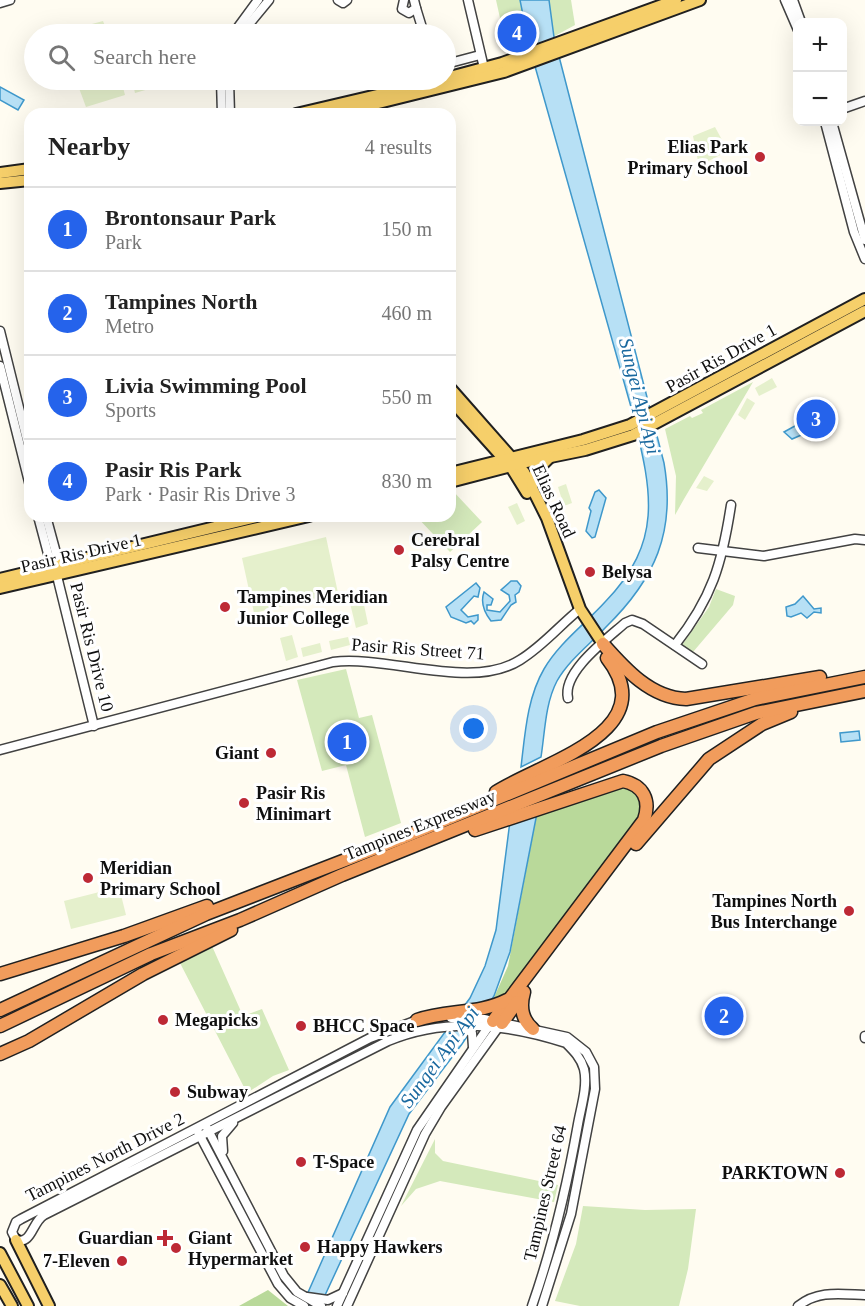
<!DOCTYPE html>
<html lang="en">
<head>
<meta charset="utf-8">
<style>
  body { margin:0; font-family:"Times New Roman",serif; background:#f2f2f2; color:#222 }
  .controls { position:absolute; right:18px; top:18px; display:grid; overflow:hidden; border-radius:12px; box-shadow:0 6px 24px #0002 }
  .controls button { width:54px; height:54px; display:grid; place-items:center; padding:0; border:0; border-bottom:2px solid #e0e0e0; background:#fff; color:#222; font:30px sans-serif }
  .you { position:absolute; left:474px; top:729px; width:21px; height:21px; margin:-15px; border:4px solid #fff; border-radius:50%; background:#1a73e8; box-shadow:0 0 0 9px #1a73e833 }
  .badge { display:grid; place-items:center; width:39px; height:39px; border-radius:50%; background:#2563eb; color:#fff; font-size:20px; font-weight:700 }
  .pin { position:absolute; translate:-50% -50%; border:3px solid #fff; box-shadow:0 2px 6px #0006 }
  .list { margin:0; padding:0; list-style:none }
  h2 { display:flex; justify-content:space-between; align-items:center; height:78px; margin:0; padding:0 24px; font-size:26px }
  h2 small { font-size:20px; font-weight:400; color:#767676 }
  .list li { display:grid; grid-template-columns:39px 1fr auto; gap:18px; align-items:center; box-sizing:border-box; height:84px; padding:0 24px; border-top:2px solid #e0e0e0 }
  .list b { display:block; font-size:22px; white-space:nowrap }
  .list p { margin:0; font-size:20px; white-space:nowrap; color:#767676 }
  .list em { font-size:20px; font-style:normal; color:#767676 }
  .icon { flex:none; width:33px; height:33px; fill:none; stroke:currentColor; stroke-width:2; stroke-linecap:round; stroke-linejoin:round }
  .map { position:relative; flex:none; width:865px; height:1306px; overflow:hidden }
  .search { position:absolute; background:#fff; box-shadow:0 6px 24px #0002; left:24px; top:24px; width:432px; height:66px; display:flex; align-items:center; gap:15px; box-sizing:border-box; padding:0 21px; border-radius:33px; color:#767676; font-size:22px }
  .panel { position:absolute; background:#fff; box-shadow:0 6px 24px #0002; left:24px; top:108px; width:432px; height:414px; border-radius:18px }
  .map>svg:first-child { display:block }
</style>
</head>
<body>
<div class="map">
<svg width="865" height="1306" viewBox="0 0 865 1306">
  <rect width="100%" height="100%" fill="#fffcf1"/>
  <g fill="#d4e9bb">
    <path d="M496,0H528L530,45L508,54Z"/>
    <path d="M546,0H571L575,25L553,37Z"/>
    <path d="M753,382L684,499L675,515L676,476L665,429L690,416L692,418L703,413L701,410Z"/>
    <path d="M452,490L482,522L450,552L416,516H450V491Z"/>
    <path d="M716,589L735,596L733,605L693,652L682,645L709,607Z"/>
    <path d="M346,669L359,718L372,715L401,823L365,837L346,765L322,771L297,680Z"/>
    <path d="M212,946L243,1016L262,1009L289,1070L273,1076L247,1093L180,963Z"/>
    <path d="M435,1139V1153L443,1161L558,1185L554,1202L440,1181L416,1189L401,1206Z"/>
    <path d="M583,1206L645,1210L696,1209L688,1269L679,1306H580L555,1301L576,1244Z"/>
  </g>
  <g fill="#b9d99a">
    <path d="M625,786C639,795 645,805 637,821L502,999L492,1002L508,966L537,813Z"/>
    <path d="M268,1290L288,1306H239Z"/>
  </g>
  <g fill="#e5f0cc">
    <path d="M103,21L108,34H64L66,31Z"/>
    <path d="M76,80H121L125,95L86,107Z"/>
    <path d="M132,80H157L159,86L135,93Z"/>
    <path d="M715,127L728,151L699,166L693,136Z"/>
    <path d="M772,378L777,387L759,396L755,388Z"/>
    <path d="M747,398L755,403L745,420L738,415Z"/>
    <path d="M704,476L714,481L707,491L696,488Z"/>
    <path d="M566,484L572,503L564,506L558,487Z"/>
    <path d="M517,503L525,521L517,525L508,507Z"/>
    <path d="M326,537L338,593L254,613L242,558Z"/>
    <path d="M363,600L368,624L356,628L350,603Z"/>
    <path d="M292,635L298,657L286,661L280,638Z"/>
    <path d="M348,637L350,645L331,650L329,641Z"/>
    <path d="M320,643L322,652L303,657L301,648Z"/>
    <path d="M119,887L126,915L71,929L64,901Z"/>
  </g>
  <g fill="#b7e0f5" stroke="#3f98cb" stroke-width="1.5">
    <path d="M520,0H549L554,37L664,463C676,532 655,579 606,627C589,645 569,660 557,681C545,704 545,732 541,757L521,767C525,734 527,698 544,669C559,643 585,624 605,602C665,540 651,490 633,414L529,45Z"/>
    <path d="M0,87L24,100L18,110L0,100Z"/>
    <path d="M824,410L820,427L792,439L784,432Z"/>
    <path d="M599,490L606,498L595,537L592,538L586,531L591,511L589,508L595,492Z"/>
    <path d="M511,581H517L521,586L519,592L515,595L516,602L511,605L501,620L491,621C484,612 480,603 484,592L493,599L491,605H487V610L500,612L510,601L509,595L501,590Z"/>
    <path d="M476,583L480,588L478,597L474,596L461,610L468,617L478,615V620L474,624L471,621L466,623L451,617L446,607Z"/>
    <path d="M803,596L814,609L821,608V613L814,612L807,618L801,613L791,617L787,616L786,607L795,604Z"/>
    <path d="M859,731L860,740L841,742L840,733Z"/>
    <path d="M537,813L510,952L494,996L462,1044L409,1114L320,1306H302L390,1107L470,998L485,966L496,930L510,821Z"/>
  </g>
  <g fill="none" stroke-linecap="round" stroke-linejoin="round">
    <defs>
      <g id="minor">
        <path d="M338,0L343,3L347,0"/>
        <path d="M404,0L402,9L409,13L416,8L414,0"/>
        <path d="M468,0L484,68"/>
        <path d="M785,0L798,30"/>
        <path d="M793,0L801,22"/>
        <path d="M0,3L10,0"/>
        <path d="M416,8L424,34"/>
        <path d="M233,34L258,0"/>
        <path d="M241,34L269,0"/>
        <path d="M446,64L480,55"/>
        <path d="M221,80L222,114"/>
        <path d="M229,80L230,114"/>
        <path d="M842,109L865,101"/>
        <path d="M825,122L854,232L865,259"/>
        <path d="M832,122L865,240"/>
        <path d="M0,331L30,452"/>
        <path d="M0,366L30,486"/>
        <path d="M38,516L51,565L57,576L94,726"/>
        <path d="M46,516L59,564L58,569"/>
        <path d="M698,548L764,556L855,539L865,540"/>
        <path d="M675,645C712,598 722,564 731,505"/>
        <path d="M568,698C562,672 607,639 625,623L632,620L643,624L702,664"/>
        <path d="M0,750L333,662C389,655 471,691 520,660C543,646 560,625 580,609"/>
        <path d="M451,1018L484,1019L567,1037L586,1052L594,1067L595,1089L571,1214L542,1306"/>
        <path d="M420,1019L370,1038L21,1219L16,1222L12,1232L16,1240C32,1245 32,1222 44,1215L388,1041C445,1017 508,1024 566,1043C574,1051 581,1058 584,1069C588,1086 581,1107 578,1124C567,1186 553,1246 532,1306"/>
        <path d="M460,1025L472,1033L473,1047"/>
        <path d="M865,1036V1038"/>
        <path d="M207,1128L284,1276L297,1292L321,1306"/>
        <path d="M198,1132L278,1284L290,1298L304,1306"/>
        <path d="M223,1151L222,1136L233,1123"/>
        <path d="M307,1297L328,1300L343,1293"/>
        <path d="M337,1306L417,1130L491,1023"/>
        <path d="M347,1306L425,1134L441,1107L500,1025"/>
        <path d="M798,1306C818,1290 840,1294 865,1295"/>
      </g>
      <g id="major">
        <path d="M446,78L502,63L676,0"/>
        <path d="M296,114L441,80"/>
        <path d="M334,114L504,72L700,0"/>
        <path d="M0,173L30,169"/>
        <path d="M0,183L30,180"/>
        <path d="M450,388L524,472L547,518L580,609L603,644"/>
        <path d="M450,399L511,467L527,493"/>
        <path d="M450,473L583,440L630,425L865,299"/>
        <path d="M450,482L526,462L585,450L633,435L865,311"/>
        <path d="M532,487L535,472L549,458"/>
        <path d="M0,579L261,516"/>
        <path d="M0,588L309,516"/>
        <path d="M16,1240L49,1306"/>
        <path d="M0,1253L28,1306"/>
        <path d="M0,1285L12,1306"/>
      </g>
      <g id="highway">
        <path d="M603,644C625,669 651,698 686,699L820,677"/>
        <path d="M496,792C541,763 665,732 607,658"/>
        <path d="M475,830L623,781C643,785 651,800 644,820L493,1021"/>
        <path d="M636,844L709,759L762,724L791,712"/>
        <path d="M0,974L124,936L207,906"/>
        <path d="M524,992C520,1006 521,1019 533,1029"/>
        <path d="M0,1010L206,914L397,840L657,732L755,699L865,677"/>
        <path d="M417,1020C446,1010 480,1014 507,1000"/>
        <path d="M502,1023L517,1002"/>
        <path d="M0,1026L151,954L240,920L342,875L661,746L756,713L865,691"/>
        <path d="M0,1054L29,1041L143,974L231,930"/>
      </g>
    </defs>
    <use href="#minor" stroke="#424242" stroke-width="11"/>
    <use href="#major" stroke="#202020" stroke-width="14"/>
    <use href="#highway" stroke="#202020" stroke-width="15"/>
    <use href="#minor" stroke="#fff" stroke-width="8"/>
    <use href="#major" stroke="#f6cf6a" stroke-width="10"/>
    <use href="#highway" stroke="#f19c5c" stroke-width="12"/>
  </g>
  <g fill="#bd2935" stroke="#fff" stroke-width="2">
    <circle cx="760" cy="157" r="6"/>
    <circle cx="399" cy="550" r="6"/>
    <circle cx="590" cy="572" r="6"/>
    <circle cx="225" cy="607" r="6"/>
    <circle cx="271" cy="753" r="6"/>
    <circle cx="244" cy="803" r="6"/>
    <circle cx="88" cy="878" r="6"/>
    <circle cx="849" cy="911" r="6"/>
    <circle cx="163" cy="1020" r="6"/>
    <circle cx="301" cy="1026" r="6"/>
    <circle cx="175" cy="1092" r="6"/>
    <circle cx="301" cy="1162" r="6"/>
    <circle cx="840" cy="1173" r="6"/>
    <path d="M162 1229h6v6h6v6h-6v6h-6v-6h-6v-6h6z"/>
    <circle cx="305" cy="1247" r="6"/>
    <circle cx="176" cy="1248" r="6"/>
    <circle cx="122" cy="1261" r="6"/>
  </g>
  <g text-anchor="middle" stroke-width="6" stroke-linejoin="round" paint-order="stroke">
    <g font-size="18" font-weight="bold" fill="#0f0f0f" stroke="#fff" text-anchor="start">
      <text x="748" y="153" text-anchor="end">Elias Park<tspan x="748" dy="21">Primary School</tspan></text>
      <text x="411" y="546">Cerebral<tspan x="411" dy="21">Palsy Centre</tspan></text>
      <text x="602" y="578">Belysa</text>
      <text x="237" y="603">Tampines Meridian<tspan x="237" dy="21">Junior College</tspan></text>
      <text x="259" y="759" text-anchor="end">Giant</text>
      <text x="256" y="799">Pasir Ris<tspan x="256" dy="21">Minimart</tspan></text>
      <text x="100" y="874">Meridian<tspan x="100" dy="21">Primary School</tspan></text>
      <text x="837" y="907" text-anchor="end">Tampines North<tspan x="837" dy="21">Bus Interchange</tspan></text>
      <text x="175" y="1026">Megapicks</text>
      <text x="313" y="1032">BHCC Space</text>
      <text x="187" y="1098">Subway</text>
      <text x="313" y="1168">T-Space</text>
      <text x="828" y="1179" text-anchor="end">PARKTOWN</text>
      <text x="153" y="1244" text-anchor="end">Guardian</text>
      <text x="188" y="1244">Giant<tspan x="188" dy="21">Hypermarket</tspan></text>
      <text x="317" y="1253">Happy Hawkers</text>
      <text x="110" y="1267" text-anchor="end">7-Eleven</text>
    </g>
    <g font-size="18" fill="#0f0f0f" stroke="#fff">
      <text transform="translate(721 358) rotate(-29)" y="6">Pasir Ris Drive 1</text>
      <text transform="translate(554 501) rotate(65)" y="6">Elias Road</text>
      <text transform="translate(81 553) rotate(-13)" y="6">Pasir Ris Drive 1</text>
      <text transform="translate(92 647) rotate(76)" y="6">Pasir Ris Drive 10</text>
      <text transform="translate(418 649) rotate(4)" y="6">Pasir Ris Street 71</text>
      <text transform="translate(420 825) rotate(-22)" y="6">Tampines Expressway</text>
      <text transform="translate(105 1157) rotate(-27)" y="6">Tampines North Drive 2</text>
      <text transform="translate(545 1193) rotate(-77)" y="6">Tampines Street 64</text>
    </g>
    <g font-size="20" font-style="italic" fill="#1a699f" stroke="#fff">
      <text transform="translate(640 396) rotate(76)" y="7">Sungei Api Api</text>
      <text transform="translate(439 1057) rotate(-54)" y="7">Sungei Api Api</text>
    </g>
  </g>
</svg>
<div class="controls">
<button>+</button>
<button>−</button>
</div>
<div class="you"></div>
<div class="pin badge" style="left:347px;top:742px">1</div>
<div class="pin badge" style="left:724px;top:1016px">2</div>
<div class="pin badge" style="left:816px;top:419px">3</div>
<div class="pin badge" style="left:517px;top:33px">4</div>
<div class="search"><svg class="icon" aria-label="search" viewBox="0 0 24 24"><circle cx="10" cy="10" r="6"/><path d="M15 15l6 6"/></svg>Search here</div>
<section class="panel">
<h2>Nearby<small>4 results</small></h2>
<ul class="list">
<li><span class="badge">1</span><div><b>Brontonsaur Park</b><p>Park</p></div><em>150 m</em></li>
<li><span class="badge">2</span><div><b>Tampines North</b><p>Metro</p></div><em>460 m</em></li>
<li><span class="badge">3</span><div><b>Livia Swimming Pool</b><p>Sports</p></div><em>550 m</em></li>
<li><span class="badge">4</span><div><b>Pasir Ris Park</b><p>Park · Pasir Ris Drive 3</p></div><em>830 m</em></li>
</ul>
</section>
</div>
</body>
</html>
